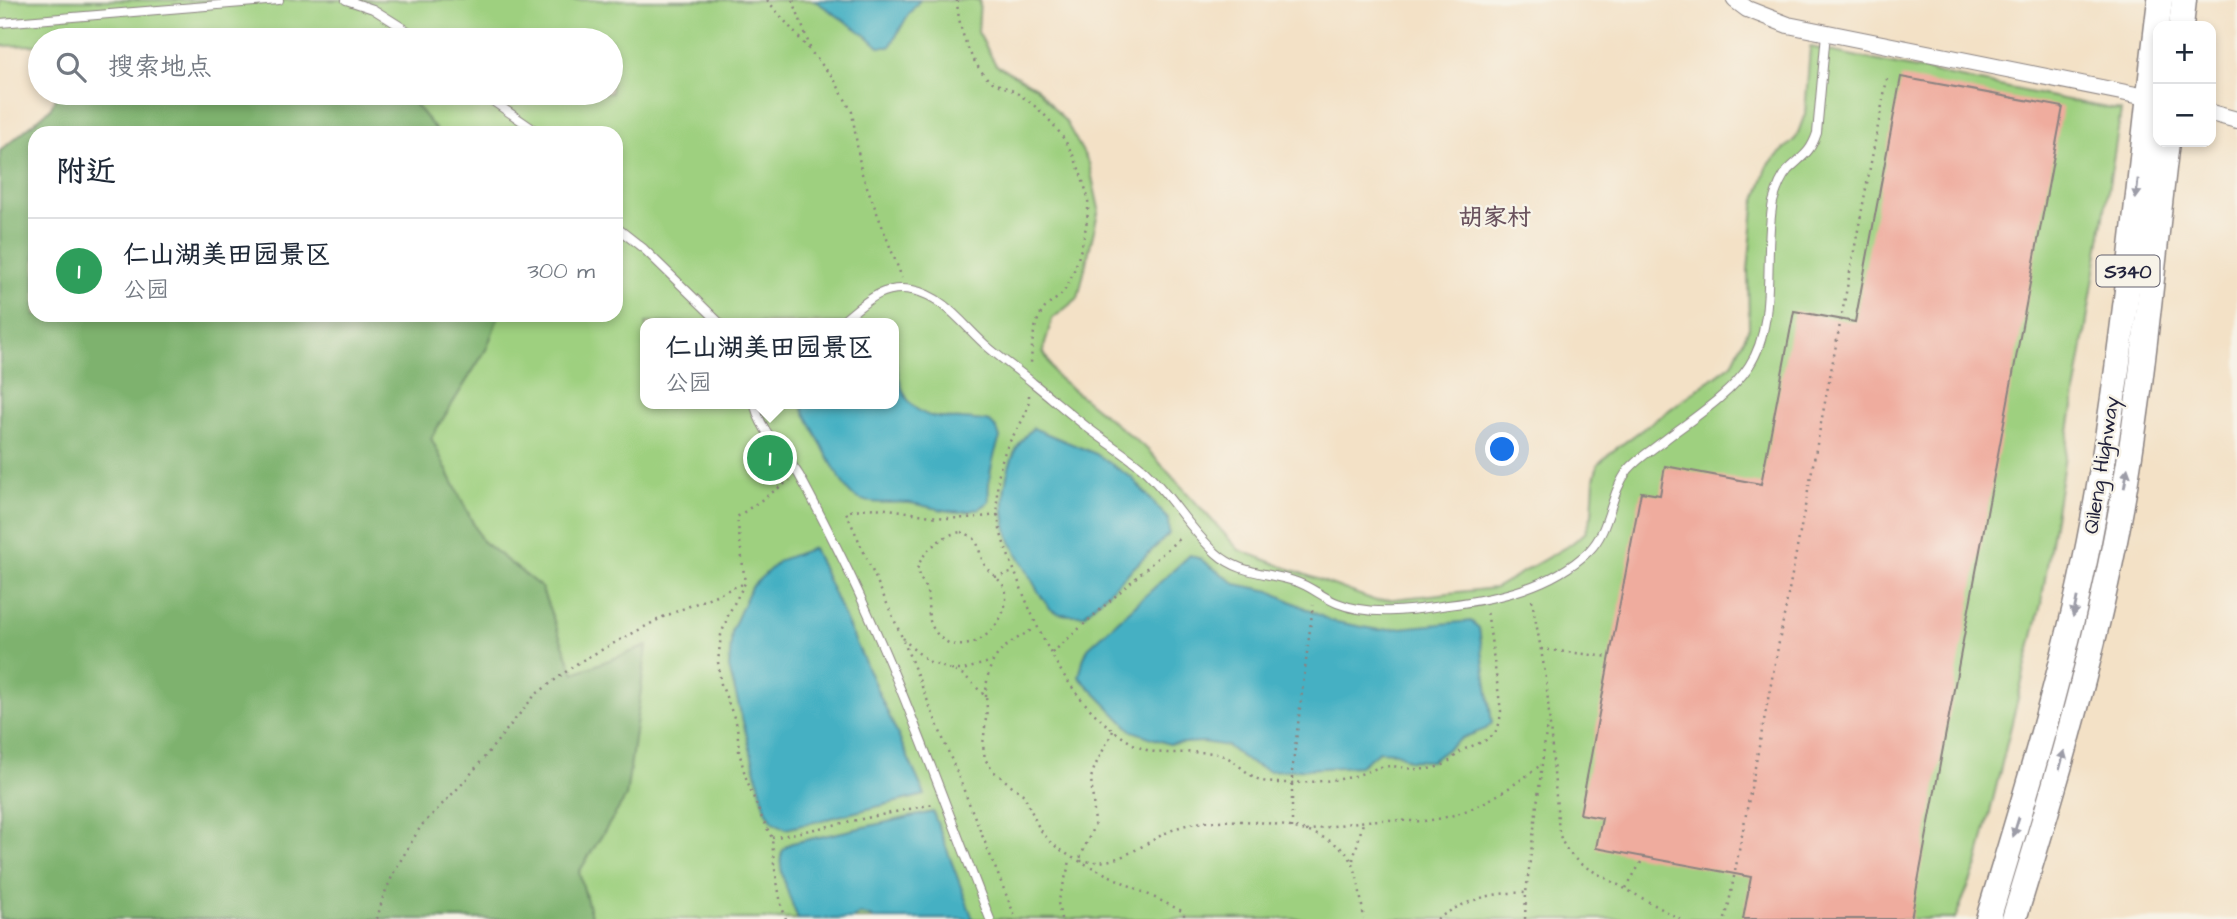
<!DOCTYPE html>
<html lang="zh">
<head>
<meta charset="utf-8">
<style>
  body { margin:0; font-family:"Architects Daughter","LXGW WenKai TC",sans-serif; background:#f2f2f3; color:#1f2937 }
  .controls { position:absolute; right:21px; top:21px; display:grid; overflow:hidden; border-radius:14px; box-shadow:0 4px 10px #0003 }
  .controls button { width:63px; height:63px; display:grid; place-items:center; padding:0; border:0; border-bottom:2px solid #e0e1e3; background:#fff; color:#1f2937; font:35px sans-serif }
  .you { position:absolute; left:1503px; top:450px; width:24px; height:24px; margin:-18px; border:5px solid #fff; border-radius:50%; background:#1a73e8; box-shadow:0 0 0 10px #1a73e833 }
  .badge { display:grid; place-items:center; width:46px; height:46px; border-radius:50%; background:#7c3aed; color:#fff; font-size:23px; font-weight:700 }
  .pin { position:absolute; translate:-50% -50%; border:4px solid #fff; box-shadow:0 2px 7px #0006 }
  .popup { position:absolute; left:640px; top:318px; width:259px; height:91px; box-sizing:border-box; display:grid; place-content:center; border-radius:14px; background:#fff; filter:drop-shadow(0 2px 5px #0005); font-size:23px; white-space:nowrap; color:#747a83 }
  .popup b { font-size:26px; color:#1f2937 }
  .popup::after { content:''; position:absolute; left:50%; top:100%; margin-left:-14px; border:14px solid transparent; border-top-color:#fff }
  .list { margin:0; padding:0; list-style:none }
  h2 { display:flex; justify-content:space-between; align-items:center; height:91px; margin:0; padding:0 28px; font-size:30px }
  h2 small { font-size:23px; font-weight:400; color:#747a83 }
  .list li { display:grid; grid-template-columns:46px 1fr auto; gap:21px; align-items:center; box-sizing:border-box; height:105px; padding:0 28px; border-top:2px solid #e0e1e3 }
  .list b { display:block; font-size:26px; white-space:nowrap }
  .list p { margin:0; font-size:23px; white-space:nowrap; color:#747a83 }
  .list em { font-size:23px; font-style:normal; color:#747a83 }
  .icon { flex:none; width:38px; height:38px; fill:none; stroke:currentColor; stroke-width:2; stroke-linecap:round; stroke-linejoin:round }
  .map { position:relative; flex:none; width:2237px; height:919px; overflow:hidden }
  .search { position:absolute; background:#fff; box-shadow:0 4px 10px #0003; left:28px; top:28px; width:595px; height:77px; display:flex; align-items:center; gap:18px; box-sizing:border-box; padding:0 24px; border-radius:38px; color:#747a83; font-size:26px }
  .panel { position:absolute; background:#fff; box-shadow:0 4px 10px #0003; left:28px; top:126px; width:595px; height:196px; border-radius:21px }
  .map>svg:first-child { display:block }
</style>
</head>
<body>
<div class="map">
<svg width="2237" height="919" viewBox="0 0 2237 919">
  <rect width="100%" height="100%" fill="#f7f3e8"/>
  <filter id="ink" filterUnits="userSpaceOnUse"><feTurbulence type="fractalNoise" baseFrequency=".0143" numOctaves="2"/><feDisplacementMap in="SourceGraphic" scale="14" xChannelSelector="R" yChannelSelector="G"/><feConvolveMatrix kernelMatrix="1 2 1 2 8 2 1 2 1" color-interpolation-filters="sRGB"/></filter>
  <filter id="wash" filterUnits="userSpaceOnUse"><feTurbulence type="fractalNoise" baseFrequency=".00686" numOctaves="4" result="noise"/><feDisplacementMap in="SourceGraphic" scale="28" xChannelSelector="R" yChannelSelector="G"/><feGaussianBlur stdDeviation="1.57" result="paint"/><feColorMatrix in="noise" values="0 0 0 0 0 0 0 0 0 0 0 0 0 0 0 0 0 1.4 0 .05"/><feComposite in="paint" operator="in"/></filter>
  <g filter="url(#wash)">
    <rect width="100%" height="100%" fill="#f3e1c6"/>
    <path fill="#9ed07f" stroke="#60795d" stroke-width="2" fill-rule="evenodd" d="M0,0H980L978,32L996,65L1036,87L1066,122L1089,163L1099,209L1078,298L1052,319L1043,351L1056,376L1148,450L1239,550L1376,601L1495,588L1571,544L1585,533L1592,515L1594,479L1598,464L1610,453L1732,364L1749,328L1748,271L1754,206L1768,165L1796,138L1805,114L1810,47L2121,111L2041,604L1977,865L1955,919H360L391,315H616V133H397L399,93H611V40H322L316,37L195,40H40V45L0,46ZM646,323H894V404H646Z"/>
    <g fill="#7eb26e" stroke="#506a54" stroke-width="2">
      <path d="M316,37L322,40H195Z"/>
      <path d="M58,93H405L439,133H35V315H499L487,348L431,438L482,541L541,587L574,673L647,646L626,797L579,872L592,919H0V151L50,109Z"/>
    </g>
    <g fill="#44b0c3" stroke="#33697f" stroke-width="2">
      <path d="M814,0H920L908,15L890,47H879L867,36Z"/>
      <path d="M894,348C898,377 901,411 935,417C953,420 972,418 990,422L997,429L1000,438C992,459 987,479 989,502C968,521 935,507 910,503C891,501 869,507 852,495C842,488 812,425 803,410L802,404H894Z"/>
      <path d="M1033,428L1096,454L1132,478L1168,519L1169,534L1084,615C1073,615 1061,616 1052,610C1044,604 1033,582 1028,573C1022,561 1012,547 1008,534C998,501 1006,451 1033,428Z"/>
      <path d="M813,548L925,795L786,829L773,822L766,810L729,668L732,630L751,587L780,560Z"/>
      <path d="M1190,555L1200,559L1236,584L1270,591L1331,621L1379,630L1471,621L1479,628L1492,723L1486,729L1462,738L1431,761L1409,760L1395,752L1379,751L1360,766L1268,771L1248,762L1227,746L1203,742L1169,744L1132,731L1079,677L1083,660L1088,648Z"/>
      <path d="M933,812L973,919H874L871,917L860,914L851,919H798C792,903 778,872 781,856C782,849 786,846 792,843Z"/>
    </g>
    <g id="blocks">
      <path fill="#efac9e" d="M1901,77L2063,107L1911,919H1743L1751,877L1596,848L1602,818L1580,814L1641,492L1660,495L1665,466L1761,484L1794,311L1855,322Z"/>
    </g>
  </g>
  <g filter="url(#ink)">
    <use href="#blocks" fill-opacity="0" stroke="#8a8280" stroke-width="2"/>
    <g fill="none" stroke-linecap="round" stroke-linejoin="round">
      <defs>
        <g id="lane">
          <path d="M346,0L373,9L422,40"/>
          <path d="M0,23L279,0"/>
          <path d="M481,93L539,133"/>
          <path d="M616,227L644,249L720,323"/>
          <path d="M840,323C863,305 880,284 912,290C945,296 965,328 989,348C1003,360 1019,371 1033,383C1053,399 1072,416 1092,431C1109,444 1127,455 1143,469C1170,494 1189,529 1216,553C1239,574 1266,572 1294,581C1309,585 1322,597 1337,603C1371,617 1413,610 1448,605C1497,599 1552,587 1589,551C1611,529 1609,495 1628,470C1638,458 1653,449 1666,439C1692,419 1731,394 1749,366C1778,323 1763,252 1773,202C1776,191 1780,179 1788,170C1802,156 1810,154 1817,133L1826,33"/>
          <path d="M755,404C759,431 785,452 799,475C812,498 824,522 836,546C896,665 941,795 990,919"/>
        </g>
        <g id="street">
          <path d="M1735,0L1747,9L1788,25L2156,99"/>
          <path d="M2211,113L2237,120"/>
        </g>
        <g id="primary">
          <path d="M2181,26L2184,0"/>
          <path d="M1988,919C2026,794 2064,669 2089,541C2124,362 2138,180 2160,0"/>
          <path d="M2014,919C2052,796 2089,672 2114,546C2141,413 2151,277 2167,142"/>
        </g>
      </defs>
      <use href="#lane" stroke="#8a8280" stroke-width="10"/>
      <use href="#street" stroke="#8a8280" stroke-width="18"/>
      <use href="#primary" stroke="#8a8280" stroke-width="27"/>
      <g stroke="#8a8280" stroke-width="2.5" stroke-dasharray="2 5" stroke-linecap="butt">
        <path d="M767,0L834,79L852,112L861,171L902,278"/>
        <path d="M793,0L811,50"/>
        <path d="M957,0C958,26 968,58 987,78C995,85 1007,87 1015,92C1048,112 1071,142 1082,178C1084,185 1087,192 1088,199C1090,221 1077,272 1064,291C1060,298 1050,302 1045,308C1032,324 1032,345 1031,364"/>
        <path d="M1029,395C1029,415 1018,426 1009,443C998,464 995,491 998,515C999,536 1009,556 1016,575C1041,640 1071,708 1135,745C1161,760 1190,748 1218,754C1237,758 1246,778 1267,782C1279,785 1332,781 1346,778C1358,776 1369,770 1381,767C1397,764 1412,771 1428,769C1434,768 1443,766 1448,762C1452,759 1456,755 1460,752C1471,744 1489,743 1496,731C1500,725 1500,718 1501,711L1487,610"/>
        <path d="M998,515C978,517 958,520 938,517C906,513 879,503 846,512L901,635L1016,919"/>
        <path d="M961,532C982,538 976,547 984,564C990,575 1005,581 1006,593C1009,632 954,669 932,626C926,614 930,600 926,589C923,582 919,577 917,570C921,552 943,534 961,532Z"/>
        <path d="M995,577L1015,572"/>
        <path d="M1532,600L1546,678L1559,832C1563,847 1570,855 1582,865L1680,919"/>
        <path d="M903,638L912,648L930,662L964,675L986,697L987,709L983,745L985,759L993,771L1024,795L1039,828L1051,843L1071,857L1184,912V919"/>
        <path d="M1541,649L1610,657"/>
        <path d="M1052,653L1182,536"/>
        <path d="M951,670H963L992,661"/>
        <path d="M986,697C986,656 1002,647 1035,628"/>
        <path d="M1113,731L1095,766L1091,778L1095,823L1079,861C1087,861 1097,863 1105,861C1133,857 1156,834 1183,826C1220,814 1334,821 1352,862C1359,877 1361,902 1364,919"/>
        <path d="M1292,828V772L1313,605"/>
        <path d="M1306,831C1330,827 1356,821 1380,820C1394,819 1409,822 1423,821C1469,817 1507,791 1542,764"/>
        <path d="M772,838L933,804"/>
        <path d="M1353,860L1363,823"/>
        <path d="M1626,888L1644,857"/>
        <path d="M377,919L383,897L395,870L421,826L465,781L535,695L579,662L663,617L745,583"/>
        <path d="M786,919L781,904L774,864L772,838L760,814L745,775L739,751L737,725L721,684L718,662L721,635L729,613L745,583L737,517L790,480"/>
        <path d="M1061,919L1058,903L1071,858"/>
        <path d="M1437,919C1464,901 1493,891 1526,893"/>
        <path d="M1525,919L1526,893L1547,724"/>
        <path d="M1725,919L1728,908L1887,79"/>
      </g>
      <use href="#lane" stroke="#fff" stroke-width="8"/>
      <use href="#street" stroke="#fff" stroke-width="16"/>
      <use href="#primary" stroke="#fff" stroke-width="24"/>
    </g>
    <defs><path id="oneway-solid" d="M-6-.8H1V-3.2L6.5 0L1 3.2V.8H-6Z" transform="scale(1.75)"/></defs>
    <g fill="#9c9ca7">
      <use href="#oneway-solid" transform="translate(2137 189) rotate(96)"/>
      <use href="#oneway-solid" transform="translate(2126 478) rotate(-80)"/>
      <use href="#oneway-solid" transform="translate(2075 607) rotate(102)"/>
      <use href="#oneway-solid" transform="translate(2062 760) rotate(-75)"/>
      <use href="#oneway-solid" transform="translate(2016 827) rotate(107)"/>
    </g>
  </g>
  <g text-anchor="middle" stroke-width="5" stroke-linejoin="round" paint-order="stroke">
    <rect fill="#f7f3e8" stroke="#62616f" stroke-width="2" x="2096.5" y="255.5" width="63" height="31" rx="5"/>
    <g font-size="19" font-weight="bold" fill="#22223b">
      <text x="2128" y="278">S340</text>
    </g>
    <g font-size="21" fill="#22223b" stroke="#f7f3e8">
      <text transform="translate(2101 465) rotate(-81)" y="7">Qileng Highway</text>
    </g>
    <g font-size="24" font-weight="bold" fill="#6a525e" stroke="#f7f3e8">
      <text x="1495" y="225">胡家村</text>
    </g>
  </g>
</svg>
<div class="controls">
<button>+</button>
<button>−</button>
</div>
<div class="you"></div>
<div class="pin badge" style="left:770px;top:458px;background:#2e9e5b">1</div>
<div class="popup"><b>仁山湖美田园景区</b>公园</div>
<div class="search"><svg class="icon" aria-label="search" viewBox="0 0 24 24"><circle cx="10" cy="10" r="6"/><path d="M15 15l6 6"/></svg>搜索地点</div>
<section class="panel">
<h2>附近<small></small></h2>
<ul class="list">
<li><span class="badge" style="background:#2e9e5b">1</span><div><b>仁山湖美田园景区</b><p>公园</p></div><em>300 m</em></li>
</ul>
</section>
</div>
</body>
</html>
